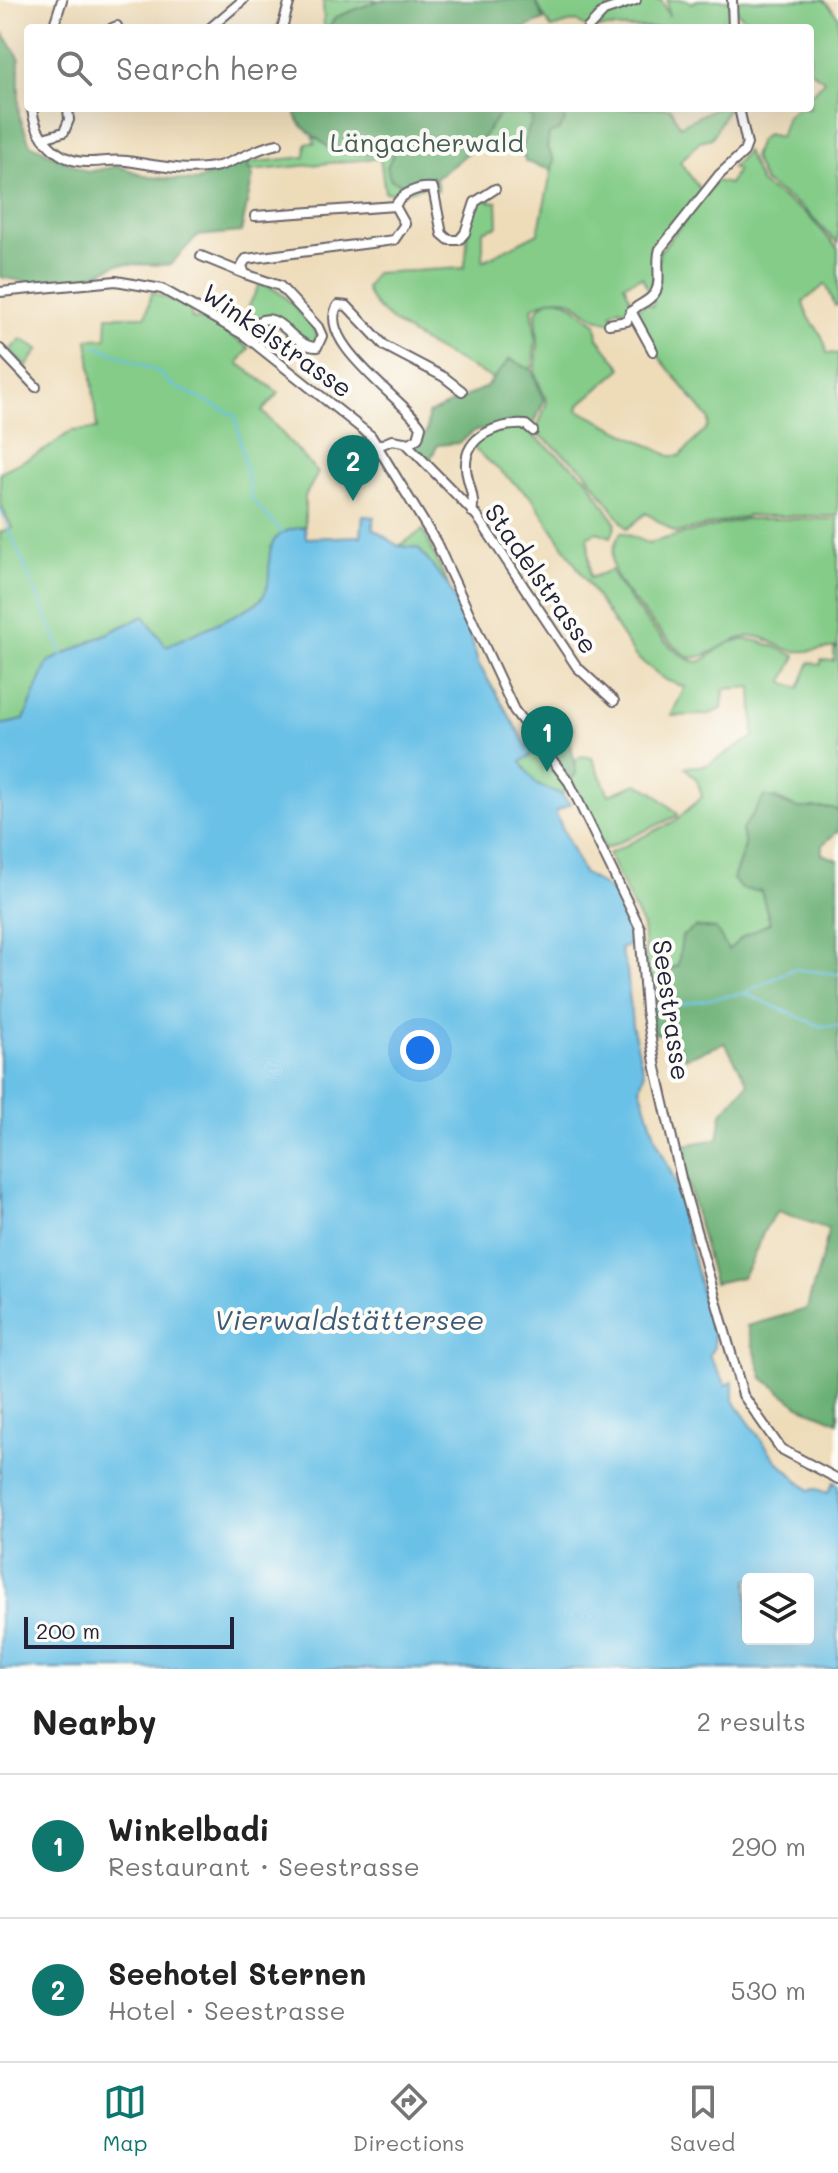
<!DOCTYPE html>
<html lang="en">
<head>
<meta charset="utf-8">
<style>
  body { margin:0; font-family:Mali,sans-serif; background:#f2f2f2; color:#222 }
  .controls { position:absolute; right:24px; bottom:24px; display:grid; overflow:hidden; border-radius:8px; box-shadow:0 8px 32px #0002 }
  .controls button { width:72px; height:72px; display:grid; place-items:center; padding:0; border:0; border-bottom:2px solid #e0e0e0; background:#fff; color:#222; font:40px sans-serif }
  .scale { position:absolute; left:24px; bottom:20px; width:210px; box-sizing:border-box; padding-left:8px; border:4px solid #22223b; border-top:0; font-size:22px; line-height:28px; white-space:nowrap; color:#22223b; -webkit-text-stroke:6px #fdfcf7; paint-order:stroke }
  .you { position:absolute; left:420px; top:1050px; width:28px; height:28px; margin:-20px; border:6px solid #fff; border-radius:50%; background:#1a73e8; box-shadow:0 0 0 12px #1a73e833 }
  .badge { display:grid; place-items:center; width:52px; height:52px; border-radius:50%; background:#0f766e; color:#fff; font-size:26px; font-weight:700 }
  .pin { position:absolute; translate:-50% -66px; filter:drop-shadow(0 2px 4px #0008) }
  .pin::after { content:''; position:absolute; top:42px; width:28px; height:24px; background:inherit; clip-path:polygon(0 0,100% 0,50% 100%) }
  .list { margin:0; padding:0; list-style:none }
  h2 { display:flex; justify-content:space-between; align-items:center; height:104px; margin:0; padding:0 32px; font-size:34px }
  h2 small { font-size:26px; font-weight:400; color:#767676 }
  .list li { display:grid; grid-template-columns:52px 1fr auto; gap:24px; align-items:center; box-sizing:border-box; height:144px; padding:0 32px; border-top:2px solid #e0e0e0 }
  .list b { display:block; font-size:30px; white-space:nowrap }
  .list p { margin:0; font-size:26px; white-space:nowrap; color:#767676 }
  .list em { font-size:26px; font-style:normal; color:#767676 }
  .icon { flex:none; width:44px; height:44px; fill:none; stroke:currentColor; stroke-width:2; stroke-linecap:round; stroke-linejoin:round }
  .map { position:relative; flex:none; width:838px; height:1669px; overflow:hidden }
  .search { position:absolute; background:#fff; box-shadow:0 8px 32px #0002; left:24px; right:24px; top:24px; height:88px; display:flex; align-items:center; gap:20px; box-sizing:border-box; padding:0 28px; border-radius:8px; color:#767676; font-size:30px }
  .sheet { height:392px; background:#fff }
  nav { display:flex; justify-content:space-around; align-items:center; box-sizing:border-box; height:112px; border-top:2px solid #e0e0e0; background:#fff; font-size:22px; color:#767676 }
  nav a { display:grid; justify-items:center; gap:4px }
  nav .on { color:#0f766e }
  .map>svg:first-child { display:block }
</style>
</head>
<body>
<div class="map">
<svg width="838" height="1669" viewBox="0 0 838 1669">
  <rect width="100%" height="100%" fill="#fdfcf7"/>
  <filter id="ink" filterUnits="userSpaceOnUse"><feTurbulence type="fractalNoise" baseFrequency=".0125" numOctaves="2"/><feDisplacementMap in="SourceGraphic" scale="16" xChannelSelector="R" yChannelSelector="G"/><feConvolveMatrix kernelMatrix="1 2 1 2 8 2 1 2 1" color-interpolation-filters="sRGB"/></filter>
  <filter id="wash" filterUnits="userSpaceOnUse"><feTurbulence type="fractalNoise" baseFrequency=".006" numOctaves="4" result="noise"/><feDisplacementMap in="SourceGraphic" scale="32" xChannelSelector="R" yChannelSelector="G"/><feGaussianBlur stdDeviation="1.8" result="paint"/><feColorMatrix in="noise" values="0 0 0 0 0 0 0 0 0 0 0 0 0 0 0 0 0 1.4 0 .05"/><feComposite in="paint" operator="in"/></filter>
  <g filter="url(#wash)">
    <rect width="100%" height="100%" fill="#eedcb9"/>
    <g fill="#84cc88" stroke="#537762" stroke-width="2">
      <path d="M323,0H380L336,17L328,28H324Z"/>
      <path d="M535,0H630L611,6L587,28L576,21L551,28Z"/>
      <path d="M661,0L669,16L667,0H688L691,3L698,0H730L731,28H591C607,7 636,0 661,0Z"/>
      <path d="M734,0H824L838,16V244L804,209L764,182L753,157L759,140L767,134L780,137L787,116L796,108H810V95L825,81L810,70V28H753L733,7Z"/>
      <path d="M552,108H670L680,126L715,108H728L712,138L700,141L680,162L702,192L659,247L655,286L648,289L642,277L624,284L633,305L625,312L620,308L611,313L617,322C577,324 580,279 532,308L536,338L532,370L510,360L493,379C463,362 373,323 366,288L375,273L464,268C471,246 459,214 487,196L488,201L497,202L498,226L483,231V261L538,233L554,160L547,148Z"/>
      <path d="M499,114H526L534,118L523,144L479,143Z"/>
      <path d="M313,137L381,154L387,150L395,154L399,184L436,180L438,190L425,186L399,194L385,192L380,158L251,171L246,163L305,157L306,143H315Z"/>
      <path d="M746,151L761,184L807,214L838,249V305L835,306L826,284L803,302C807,324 823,326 827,353L838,354V516H748L676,533L646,513L627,529L585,471L536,432L547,402L535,373L538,344L536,312C558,281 577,312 596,323L598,338L622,368L579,405L578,410L670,456H680L708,427L709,419L659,357L656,347L634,312L646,303L653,306L659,253L716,181L729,184L737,170L732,168Z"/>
      <path d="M260,283C285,290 300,314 317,332L316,342L308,343L273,315L239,326Z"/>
      <path d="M152,292L190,309L192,319H206L249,348L238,363L279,393L262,411L318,473L305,496V527C249,533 282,573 262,598C252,610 183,638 165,647L143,616L48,662L24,720L0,725V532L12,528L0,504V472L47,449L71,431L97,429L88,339L106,338L107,316H146Z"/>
      <path d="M21,339L39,349L26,367L10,350Z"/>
      <path d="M521,426L587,478L616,524L611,537L597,532L588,536L590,578L611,570C622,594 673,660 698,662C709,659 716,649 726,644C755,633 771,646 796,656L783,682L799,688L810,662L821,665V660L834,661V649H838V812L833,808H797L775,797L742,830L745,846L733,879L741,889L761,890L770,923L744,936L728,950L663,970L660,1000L649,1002L643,927L608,854L675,821L702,797L697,780L685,767L707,765L754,737L752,687L724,689L722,709L707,715L671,716L685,687L666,680L636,657L532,498L472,447L484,435Z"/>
      <path d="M745,519H838V647C825,648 807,653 794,651C776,648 766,633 746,637C726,640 706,661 689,657C670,646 618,588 613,567C610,555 615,542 621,532L648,543Z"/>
      <path d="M423,530L449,587L418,548L399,546Z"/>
      <path d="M538,750L568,789L561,794L537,785L520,762Z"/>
      <path d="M582,756L592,758L609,795L637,784L652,791L678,814L677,816L605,849L570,780L576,774V759Z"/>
    </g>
    <g fill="#6bb074" stroke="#466958" stroke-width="2">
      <path d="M380,0H535L544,20L524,28H328L336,17Z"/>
      <path d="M0,28L19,57V114L30,144L87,172L118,166L149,177L196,181L243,158L253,176L241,232L197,236L170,265L117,264L88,278L33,283L0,277Z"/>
      <path d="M295,108H550L562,111L565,121L558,131L549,134L547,148L554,160L551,170L526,162L520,150L533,118L526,114H499L479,143H469L470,151C449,169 421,196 390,179L387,167L394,153L387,150L381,154L333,153C322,136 296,132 295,108Z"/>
      <path d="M510,359L532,370L544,401L532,429L525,424L474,431L459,443L438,445L430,459L421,457L414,448L427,431L428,414L486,387Z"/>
      <path d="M572,728C567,743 576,758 576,774L570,780L545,744Z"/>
      <path d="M765,796L797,808H833L838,812V831L822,845V854L838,860V1422L799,1406L763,1378L747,1326L807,1309C813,1281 825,1258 828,1229L778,1211C756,1235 760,1253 742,1277L714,1283L678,1146L718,1139L722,1113L748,1083L725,1043L685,1058L671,1036L653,1033L649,1002L660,1000L658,975L678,966L682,936L696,927L716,929L728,950L744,936L770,923L761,891L741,889L733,879L745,846L742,830Z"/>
    </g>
    <path fill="#6ac1e7" stroke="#467291" stroke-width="2" fill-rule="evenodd" d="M363,516L374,517L373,529L399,546L418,548L449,587L470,633L478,663L532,754L521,762L537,785L561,794L570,804L555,812L583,873L609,889L629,913L633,925L628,946L620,949L627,970L632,1025L644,1074L640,1087L656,1139L675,1181L701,1291L713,1326L714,1347L709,1355L726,1385L733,1382V1400L776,1460L809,1490L817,1489L828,1493L834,1482L838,1485V1669H0V725L24,720L48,662L144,616L166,646C183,638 253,610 262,598C281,572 249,533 305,527L306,538L361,536ZM748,1579H808V1639H748Z"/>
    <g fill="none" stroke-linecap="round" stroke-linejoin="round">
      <g stroke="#6ac1e7" stroke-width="2">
        <path d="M96,346L161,373L170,384L235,415L252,499L283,534"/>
        <path d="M0,509L63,655"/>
        <path d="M746,994L820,1026H838"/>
        <path d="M654,1009L745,993L793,969L838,974"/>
      </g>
    </g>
  </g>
  <g filter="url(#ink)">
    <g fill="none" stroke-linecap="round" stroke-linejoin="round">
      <defs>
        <g id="street">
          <path d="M732,0L733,28"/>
          <path d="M53,28L62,0"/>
          <path d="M112,28L117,26"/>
          <path d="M210,28L243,0"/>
          <path d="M282,28L290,0"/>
          <path d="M588,28L604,11L636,0"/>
          <path d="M32,108C35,138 59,163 89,162C102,162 114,159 127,161C155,165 184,172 214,167C233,164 254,148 278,144"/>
          <path d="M43,138L64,132L69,120L68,108"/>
          <path d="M395,206C402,193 418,186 433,188L442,234L449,240H459L465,233L475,202L495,189"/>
          <path d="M255,216L395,206"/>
          <path d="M201,256L245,274"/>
          <path d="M0,292L116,281L162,289L244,335L371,436L436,542L514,710L569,782L640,928L646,1010L656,1068L681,1178L743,1395L781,1449L838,1479"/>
          <path d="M631,311L653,351"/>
          <path d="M609,324L627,321C635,301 644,307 654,294C663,284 655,262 660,249L719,175L744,152L747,144L739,108"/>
          <path d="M244,335C276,293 288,348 317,347L322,336L318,327L280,286L245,274L242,266L246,259L394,240L405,224L395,206"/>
          <path d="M0,349L36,387"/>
          <path d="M405,442L477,516L577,667L614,701"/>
          <path d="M378,446L392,440L410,443L418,438L421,427C407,401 314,342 338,305L347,306L385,346L444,377L462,391"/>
          <path d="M472,512C476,497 467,483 466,468C464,435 499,423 526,425L533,431"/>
        </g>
      </defs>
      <use href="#street" stroke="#696367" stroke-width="12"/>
      <use href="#street" stroke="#fff" stroke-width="8"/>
    </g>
  </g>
  <g text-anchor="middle" stroke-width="8" stroke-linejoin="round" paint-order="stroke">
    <g font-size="26" fill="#445e56" stroke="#fdfcf7">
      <text x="427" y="152">Längacherwald</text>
    </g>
    <g font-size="26" fill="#22223b" stroke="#fdfcf7">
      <text transform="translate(277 341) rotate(35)" y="9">Winkelstrasse</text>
      <text transform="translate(541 579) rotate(55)" y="9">Stadelstrasse</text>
      <text transform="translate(671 1010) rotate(82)" y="9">Seestrasse</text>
    </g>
    <g font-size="28" font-style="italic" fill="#3b5a77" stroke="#fdfcf7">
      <text x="349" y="1330">Vierwaldstättersee</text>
    </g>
  </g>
</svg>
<div class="controls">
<button><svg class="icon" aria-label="layers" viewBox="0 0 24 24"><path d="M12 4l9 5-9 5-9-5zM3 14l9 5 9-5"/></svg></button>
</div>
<div class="scale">200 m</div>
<div class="you"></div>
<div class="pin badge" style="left:547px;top:772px">1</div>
<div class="pin badge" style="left:353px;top:501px">2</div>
<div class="search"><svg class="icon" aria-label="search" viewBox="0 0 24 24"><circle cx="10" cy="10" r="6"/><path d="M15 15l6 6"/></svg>Search here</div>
</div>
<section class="sheet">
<h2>Nearby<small>2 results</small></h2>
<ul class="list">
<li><span class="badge">1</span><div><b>Winkelbadi</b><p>Restaurant · Seestrasse</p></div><em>290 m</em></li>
<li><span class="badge">2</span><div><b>Seehotel Sternen</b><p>Hotel · Seestrasse</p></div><em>530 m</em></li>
</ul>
</section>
<nav>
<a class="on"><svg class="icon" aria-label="map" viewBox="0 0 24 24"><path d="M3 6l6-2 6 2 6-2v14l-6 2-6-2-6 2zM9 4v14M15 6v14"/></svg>Map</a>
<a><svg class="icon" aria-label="directions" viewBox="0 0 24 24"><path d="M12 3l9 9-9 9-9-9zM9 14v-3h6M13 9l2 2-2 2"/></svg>Directions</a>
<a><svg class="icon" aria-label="saved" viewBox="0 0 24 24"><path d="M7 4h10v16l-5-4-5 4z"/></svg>Saved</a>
</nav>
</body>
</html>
